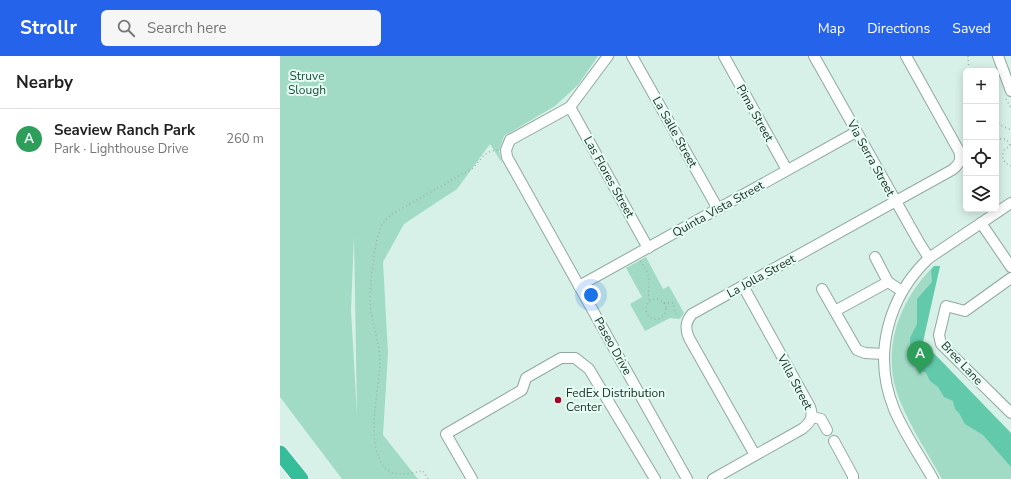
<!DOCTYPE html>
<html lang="en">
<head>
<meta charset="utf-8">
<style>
  body { margin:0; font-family:"Nunito Sans",sans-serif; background:#f6f6f6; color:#222 }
  .controls { position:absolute; right:12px; top:12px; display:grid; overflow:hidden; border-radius:6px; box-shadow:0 2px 10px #0003 }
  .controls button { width:36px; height:36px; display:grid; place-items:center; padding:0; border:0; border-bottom:1px solid #e0e0e0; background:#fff; color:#222; font:20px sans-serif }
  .you { position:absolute; left:311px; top:239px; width:14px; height:14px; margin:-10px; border:3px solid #fff; border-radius:50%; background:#1a73e8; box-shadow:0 0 0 6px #1a73e833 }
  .badge { display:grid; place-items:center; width:26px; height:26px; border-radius:50%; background:#2563eb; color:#fff; font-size:13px; font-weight:700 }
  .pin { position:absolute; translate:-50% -33px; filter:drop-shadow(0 1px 2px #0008) }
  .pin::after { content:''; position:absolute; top:21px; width:14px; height:12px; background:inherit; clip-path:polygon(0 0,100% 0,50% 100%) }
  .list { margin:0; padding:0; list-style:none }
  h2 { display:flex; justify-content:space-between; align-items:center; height:52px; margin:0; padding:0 16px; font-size:17px }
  h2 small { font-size:13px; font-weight:400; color:#767676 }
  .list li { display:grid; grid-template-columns:26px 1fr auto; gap:12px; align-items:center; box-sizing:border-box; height:60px; padding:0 16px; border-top:1px solid #e0e0e0 }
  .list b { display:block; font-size:15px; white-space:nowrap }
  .list p { margin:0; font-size:13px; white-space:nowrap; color:#767676 }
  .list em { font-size:13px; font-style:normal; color:#767676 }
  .icon { flex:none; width:22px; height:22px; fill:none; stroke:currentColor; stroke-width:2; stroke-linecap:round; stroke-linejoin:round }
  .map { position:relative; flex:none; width:731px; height:423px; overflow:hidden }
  header { display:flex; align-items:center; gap:24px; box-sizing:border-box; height:56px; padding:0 20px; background:#2563eb; color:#fff }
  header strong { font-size:19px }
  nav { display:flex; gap:22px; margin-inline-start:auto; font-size:14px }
  .search { width:280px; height:36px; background:#f6f6f6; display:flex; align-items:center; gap:10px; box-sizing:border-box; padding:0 14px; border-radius:6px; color:#767676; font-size:15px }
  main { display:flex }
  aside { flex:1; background:#fff }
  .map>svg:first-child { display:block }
</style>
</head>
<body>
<header>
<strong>Strollr</strong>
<div class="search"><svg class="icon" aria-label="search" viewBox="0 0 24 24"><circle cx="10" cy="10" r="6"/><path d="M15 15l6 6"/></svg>Search here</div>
<nav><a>Map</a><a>Directions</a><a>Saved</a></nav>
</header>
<main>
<aside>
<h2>Nearby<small></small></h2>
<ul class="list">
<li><span class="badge" style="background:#2e9e5b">A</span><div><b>Seaview Ranch Park</b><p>Park · Lighthouse Drive</p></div><em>260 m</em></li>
</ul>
</aside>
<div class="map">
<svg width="731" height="423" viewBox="0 0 731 423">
  <rect width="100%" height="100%" fill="#d8f1e8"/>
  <g fill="#a1dbc6" fill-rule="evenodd">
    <path d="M0,0H318L298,29L275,50L224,80L219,95L222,107L210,88L177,133L124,168L103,206L108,297L103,379L138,423H62L0,341ZM74,181L77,359L71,254Z"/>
    <path d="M366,201L383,233L389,230L404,257L400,263L390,262L365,275L350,248L362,241L346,212Z"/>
    <path d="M654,210H660L641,292L731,381V423H662C648,398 631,372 620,345C600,296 618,245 654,210Z"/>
  </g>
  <path fill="#62c9aa" d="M654,210H660L643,286L731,377V411L703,379L685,368L679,357L675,353L673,345L664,341L658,331L650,325L646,317L638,313L630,298V282L637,268V243L652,226L651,214Z"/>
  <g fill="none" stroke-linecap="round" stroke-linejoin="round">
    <defs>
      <g id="minor">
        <path d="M328,0L290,51L230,84L226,94L227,101L407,423"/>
        <path d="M352,0L438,153"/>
        <path d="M444,0L507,114"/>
        <path d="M534,0L640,188L649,202"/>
        <path d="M718,0L731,35"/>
        <path d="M290,51L368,192"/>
        <path d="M701,167L731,211"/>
        <path d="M595,201L608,226L622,235"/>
        <path d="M731,222L685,255L666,250L659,279L661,288L731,357"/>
        <path d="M299,230L576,76"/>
        <path d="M542,233L577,294L585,297L604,298"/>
        <path d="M555,255L608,226"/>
        <path d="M532,361L541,363L547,374"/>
        <path d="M554,385L573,420V423"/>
        <path d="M475,399L409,282C405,273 405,266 412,258L672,114C679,109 682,104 679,95L626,0"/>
        <path d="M192,423L166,378L242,334L246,322L281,302H295L309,313L375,423"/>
        <path d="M433,423L522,373C530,367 534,361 530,351L463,230"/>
        <path d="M653,423C640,400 624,377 614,353C592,299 608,241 649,202L731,147"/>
      </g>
      <path id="highway" d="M0,397L21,423"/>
    </defs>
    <use href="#minor" stroke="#90a89f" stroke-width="12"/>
    <use href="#highway" stroke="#fff" stroke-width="17"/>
    <g stroke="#9db0a9" stroke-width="1.5" stroke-dasharray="1 3" stroke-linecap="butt">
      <path d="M688,0L689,15"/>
      <path d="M726,43L731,52"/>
      <path d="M716,64L720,69L731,74"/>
      <path d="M716,83H726L730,89"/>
      <path d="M731,89L724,94C721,101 723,107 731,110"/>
      <path d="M360,205C374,222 367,229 369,247"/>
      <circle cx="376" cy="253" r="10"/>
      <path d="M384,247H393L395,257L399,260"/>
      <path d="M148,423L143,415C130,417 110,423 102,408C85,379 100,335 100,303C99,287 93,271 91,255C88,238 94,184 102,169C104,165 109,161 112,158L193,112L204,99L211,95L218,94"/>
    </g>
    <use href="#minor" stroke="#fff" stroke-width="10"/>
    <use href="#highway" stroke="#36be9a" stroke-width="15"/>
  </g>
  <circle fill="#a30425" stroke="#e5fff5" stroke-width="1.5" cx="278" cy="344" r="4"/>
  <g text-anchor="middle" stroke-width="4" stroke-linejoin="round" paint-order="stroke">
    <g font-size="12" fill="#224f41" stroke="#e5fff5">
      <text x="27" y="24">Struve<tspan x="27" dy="14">Slough</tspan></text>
    </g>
    <g font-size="12" fill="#252e2b" stroke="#e5fff5">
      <text transform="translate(475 57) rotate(61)" y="4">Pima Street</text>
      <text transform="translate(395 76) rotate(61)" y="4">La Salle Street</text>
      <text transform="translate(591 102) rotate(61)" y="4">Via Serra Street</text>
      <text transform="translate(329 121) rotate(61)" y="4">Las Flores Street</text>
      <text transform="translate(438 153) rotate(-29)" y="4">Quinta Vista Street</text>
      <text transform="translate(481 220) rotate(-29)" y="4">La Jolla Street</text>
      <text transform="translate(333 290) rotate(61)" y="4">Paseo Drive</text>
      <text transform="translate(682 307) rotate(47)" y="4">Bree Lane</text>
      <text transform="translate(515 326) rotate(62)" y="4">Villa Street</text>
    </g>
    <g font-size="12" fill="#252e2b" stroke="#e5fff5" text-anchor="start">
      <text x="286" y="341">FedEx Distribution<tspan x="286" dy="14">Center</tspan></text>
    </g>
  </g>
</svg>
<div class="controls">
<button>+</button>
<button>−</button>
<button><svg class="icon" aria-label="locate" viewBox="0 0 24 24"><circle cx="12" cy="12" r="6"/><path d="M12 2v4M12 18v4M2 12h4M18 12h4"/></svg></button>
<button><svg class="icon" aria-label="layers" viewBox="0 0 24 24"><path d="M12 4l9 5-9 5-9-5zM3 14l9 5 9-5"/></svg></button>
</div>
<div class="you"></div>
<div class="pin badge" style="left:640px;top:318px;background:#2e9e5b">A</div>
</div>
</main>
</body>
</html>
